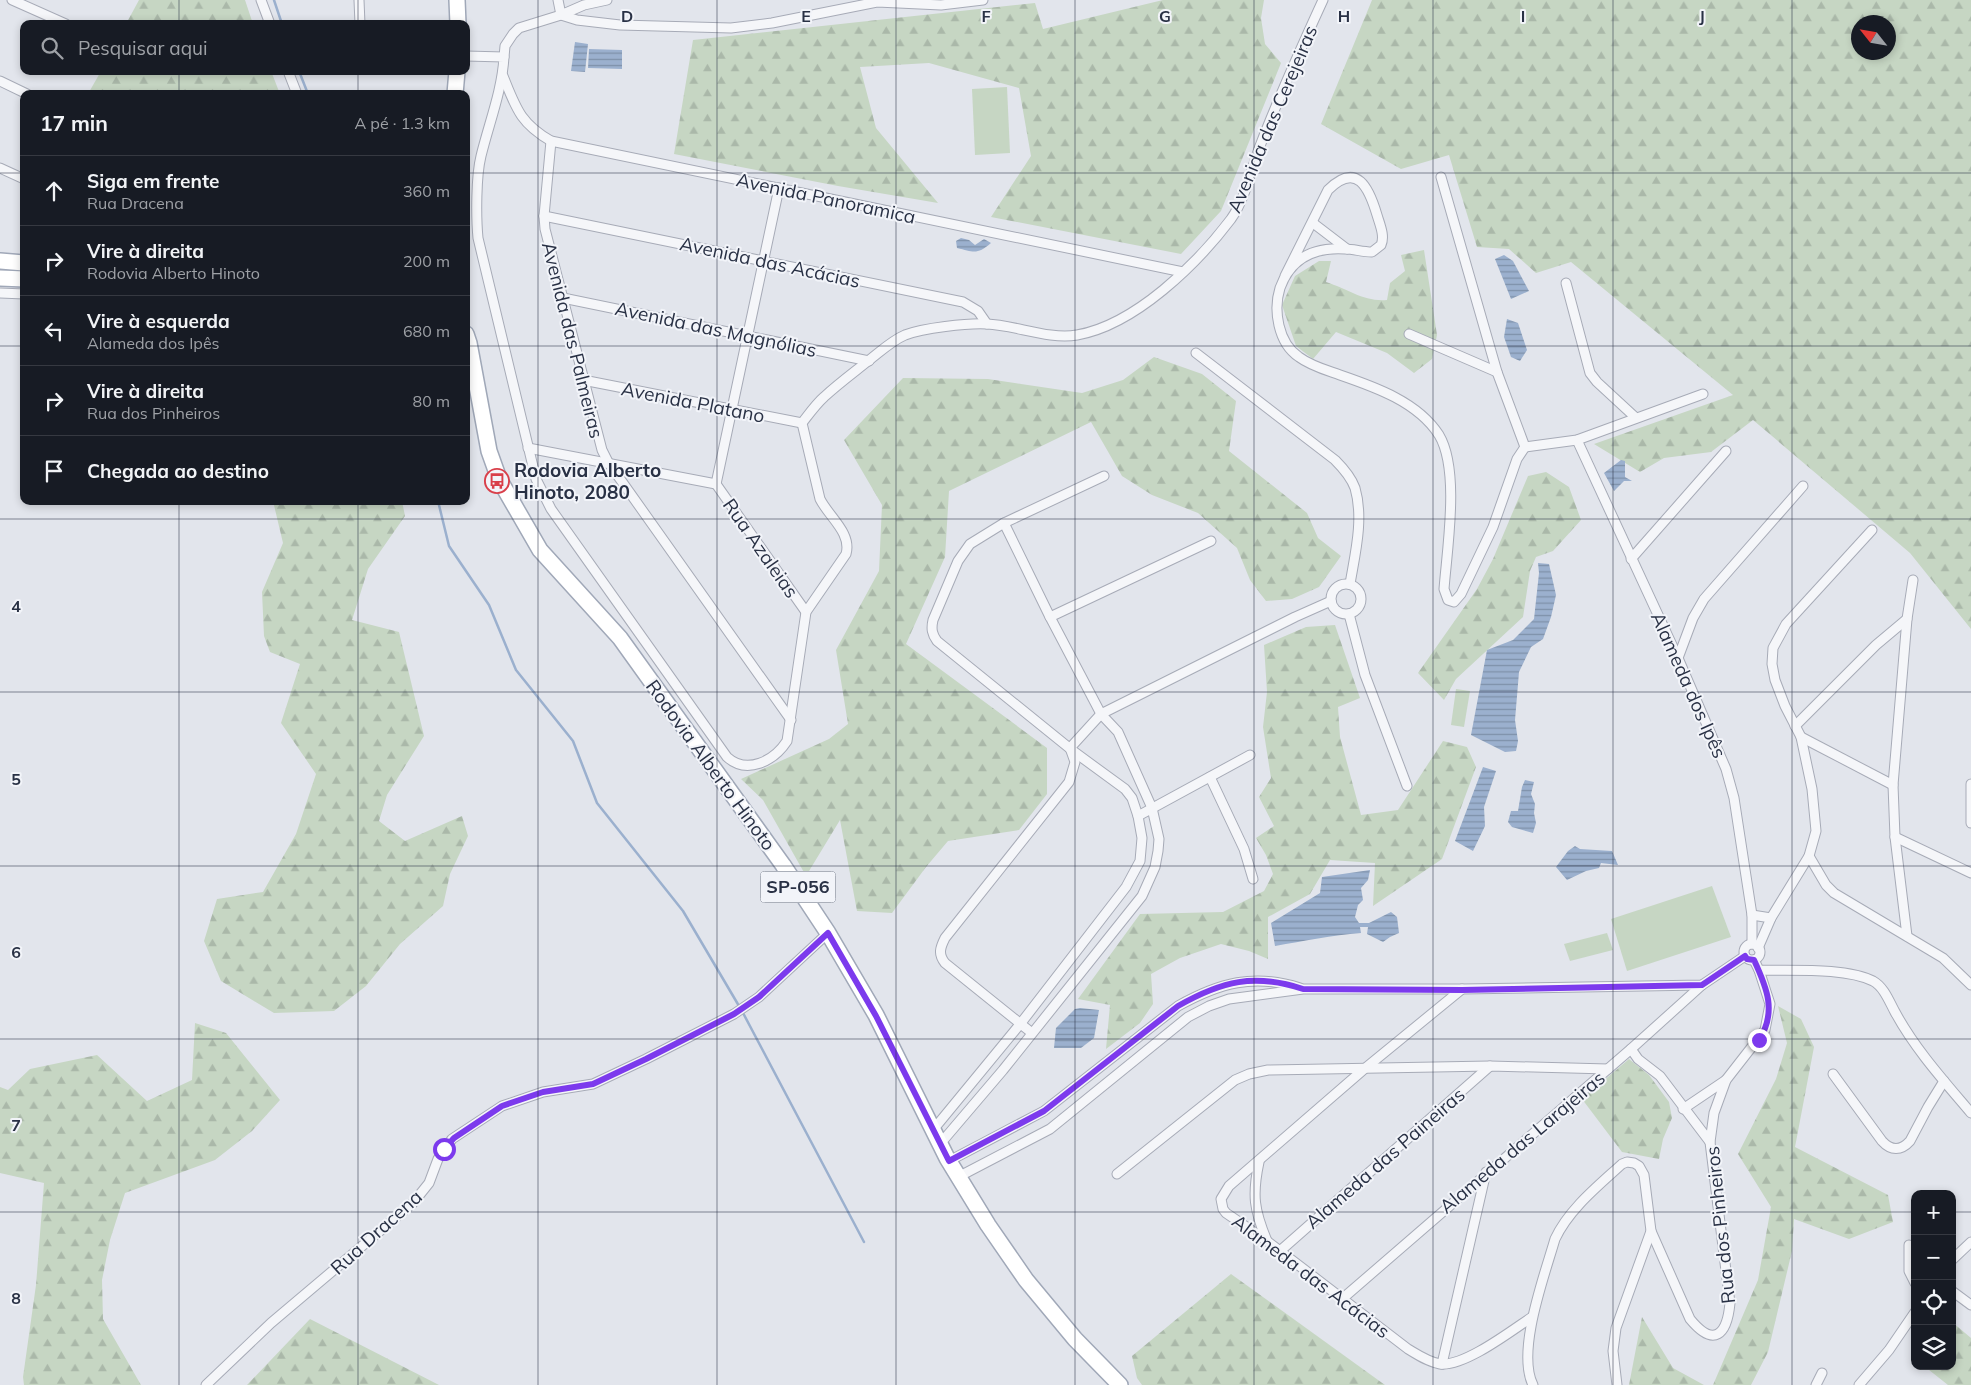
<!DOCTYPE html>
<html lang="pt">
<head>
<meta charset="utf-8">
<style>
  body { margin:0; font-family:Mulish,sans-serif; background:#242831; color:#f1f3f6 }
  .controls { position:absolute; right:15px; bottom:15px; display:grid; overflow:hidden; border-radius:10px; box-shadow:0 2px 8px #0003 }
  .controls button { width:45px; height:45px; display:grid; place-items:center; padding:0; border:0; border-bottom:1px solid #363941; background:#171b24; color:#f1f3f6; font:25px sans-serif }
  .compass { position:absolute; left:1851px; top:15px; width:45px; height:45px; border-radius:50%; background:#171b24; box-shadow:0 2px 8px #0003; rotate:301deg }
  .stop { position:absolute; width:15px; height:15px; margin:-11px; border:4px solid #7c3aed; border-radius:50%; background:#fff }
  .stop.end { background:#7c3aed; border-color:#fff; box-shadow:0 1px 5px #0008 }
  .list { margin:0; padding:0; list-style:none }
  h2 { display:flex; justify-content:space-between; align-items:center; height:65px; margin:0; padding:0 20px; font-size:21px }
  h2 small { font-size:16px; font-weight:400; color:#9ea1a6 }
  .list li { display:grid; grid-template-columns:32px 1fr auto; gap:15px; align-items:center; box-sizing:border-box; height:70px; padding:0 20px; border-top:1px solid #363941 }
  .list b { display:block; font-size:19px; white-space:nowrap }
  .list p { margin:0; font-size:16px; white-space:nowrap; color:#9ea1a6 }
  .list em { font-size:16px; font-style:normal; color:#9ea1a6 }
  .icon { flex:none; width:28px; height:28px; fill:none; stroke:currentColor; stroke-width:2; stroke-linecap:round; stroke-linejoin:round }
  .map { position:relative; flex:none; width:1971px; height:1385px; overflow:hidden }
  .search { position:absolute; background:#171b24; box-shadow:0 2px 8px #0003; left:20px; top:20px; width:450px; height:55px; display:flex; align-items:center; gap:12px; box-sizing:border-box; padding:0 18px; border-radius:10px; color:#9ea1a6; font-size:19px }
  .panel { position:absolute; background:#171b24; box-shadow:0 2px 8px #0003; left:20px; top:90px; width:450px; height:415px; border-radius:10px }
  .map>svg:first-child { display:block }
</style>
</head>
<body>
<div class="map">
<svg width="1971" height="1385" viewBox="0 0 1971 1385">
  <defs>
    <pattern id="forest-firs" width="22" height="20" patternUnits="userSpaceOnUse" patternTransform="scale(1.25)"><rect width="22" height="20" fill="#c6d6c3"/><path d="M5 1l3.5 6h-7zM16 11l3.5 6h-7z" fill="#aab8a9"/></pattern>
    <pattern id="water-rules" width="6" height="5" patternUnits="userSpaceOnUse" patternTransform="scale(1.25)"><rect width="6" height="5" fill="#9bb0ce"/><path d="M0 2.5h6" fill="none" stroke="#7e90a9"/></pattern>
  </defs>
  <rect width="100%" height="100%" fill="#e2e5ec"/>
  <g fill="url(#forest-firs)" fill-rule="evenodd">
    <path d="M139,0H245L253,24H126Z"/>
    <path d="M1163,0H1264L1261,18L1265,44L1281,63L1221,211L1181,254L991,217L1031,156L1019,88L929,63L860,67L876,128L938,203L838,186L674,154L693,40L1035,3L1043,29Z"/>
    <path d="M1372,0H1971V629L1910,553L1753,420L1711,452L1664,458L1640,472L1594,444L1733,395L1571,262L1536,273L1509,249L1477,247L1449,155L1401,169L1321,124ZM1858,22H1888V52H1858Z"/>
    <path d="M101,71H271L280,94H88Z"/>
    <path d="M1424,250L1437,335L1432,359L1414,373L1387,353L1336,332L1313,359L1296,346L1282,305L1295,276L1319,261H1331L1326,282C1348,289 1364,302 1387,300L1390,283L1405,271L1401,255Z"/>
    <path d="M1154,357L1202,374L1236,401L1229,451L1307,513L1318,538L1341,556L1319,587L1292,599L1266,601L1250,580L1237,548L1198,513L1152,495L1122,476L1091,422L949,491L945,557L906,644L1047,748V794L1019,830L948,841L926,867L892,913L857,911L840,820L806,876L763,800L741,779L829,739L848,724L836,650L879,571L882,505L844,440L903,378L988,379L1082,393L1123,380Z"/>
    <path d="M1546,472L1569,487L1581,520L1553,551L1536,557L1530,571L1523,617L1456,679L1444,700L1418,673L1477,589L1493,559L1528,476Z"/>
    <path d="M273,501H402L405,516L368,569L352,620L399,632L424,736L387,795L379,821L405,841L462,816L468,836L450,874L443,906L400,944L366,986L334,1011L274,1013L221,981L204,941L217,899L263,892L296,834L316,774L281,723L300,664L270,652L264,636L262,592L283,543Z"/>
    <path d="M1335,625L1360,698L1338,707L1340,737L1361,815L1398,810L1443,741L1467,747L1476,767L1442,859L1373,906L1375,863L1330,860L1310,894L1268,917V959L1249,951L1221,944L1180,958L1151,974L1153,1004L1140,1023L1106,1049L1110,1005L1078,999L1140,914L1223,912L1264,891L1273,874L1266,855L1256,838L1274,826L1259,797L1271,778L1263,727L1267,692L1264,645L1306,627Z"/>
    <path d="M1778,1006L1801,1019L1814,1047L1795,1147L1888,1195L1893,1222L1849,1239L1794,1219L1792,1251L1768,1352L1751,1385H1713L1758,1280L1771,1207L1738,1154L1776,1079L1787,1043Z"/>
    <path d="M195,1023L226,1033L280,1100L252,1131L215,1160L125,1193L110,1240L102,1280L103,1319L141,1385H24L23,1377L36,1285L44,1183L0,1173V1087L8,1090L30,1069L97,1055L147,1101L192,1080Z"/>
    <path d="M1629,1059L1649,1075L1669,1102L1672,1118L1663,1139L1659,1159L1622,1152L1582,1099Z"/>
    <path d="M1231,1274L1385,1385H1142L1137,1378L1132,1356Z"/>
    <path d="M1642,1317L1673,1368L1704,1385H1629Z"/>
    <path d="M310,1319L439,1385H247Z"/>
    <path d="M1952,1322L1971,1338V1385H1948L1924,1366H1952Z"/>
  </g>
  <g fill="#c6d6c3">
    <path d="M1007,87L1010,153L975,155L972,89Z"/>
    <path d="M1456,689L1470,691L1464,727L1451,725Z"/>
    <path d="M1712,886L1731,937L1627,971L1611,919Z"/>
    <path d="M1607,933L1613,950L1570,961L1564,944Z"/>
  </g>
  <g fill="url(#water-rules)">
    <path d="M575,42L588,44L585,72L571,71Z"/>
    <path d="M589,49L622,50V69L588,68Z"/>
    <path d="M961,238L969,240L975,245L984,239L991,243C977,255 974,252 957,248L956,241Z"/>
    <path d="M1504,255L1513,261L1529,291L1511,299L1495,259Z"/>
    <path d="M1507,319L1518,323L1527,350L1520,361L1511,357L1504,337Z"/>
    <path d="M1621,460L1625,461V477L1632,481H1624L1614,491L1604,473Z"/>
    <path d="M1538,563L1549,564L1556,595L1551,617L1543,639L1531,647L1519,672L1515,720L1518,741L1516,751L1505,752L1471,735L1487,650L1513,640L1534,619L1539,573Z"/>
    <path d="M1483,767L1496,771L1484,807L1485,826L1473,851L1455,841Z"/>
    <path d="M1525,780L1534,782L1531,794L1535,804L1534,813L1536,823L1533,833L1512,827L1508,822L1511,811H1518L1522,787Z"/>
    <path d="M1575,846L1580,849L1612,851L1618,865L1601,863L1599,868L1586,871L1567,880L1556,867L1568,851Z"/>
    <path d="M1370,870L1368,880L1361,888L1363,900L1358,905L1355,917L1359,923H1369L1391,912L1397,917L1399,933L1390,937L1383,942L1367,934L1368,927H1360L1361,933C1332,935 1304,941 1275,946L1271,923L1320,893L1322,877Z"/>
    <path d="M1080,1008L1099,1010L1094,1038L1081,1048H1054L1056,1028L1075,1009Z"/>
  </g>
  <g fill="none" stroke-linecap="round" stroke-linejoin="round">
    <g stroke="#9bb0ce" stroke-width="2.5">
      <path d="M274,0L282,24"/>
      <path d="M299,71L308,94"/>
      <path d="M438,501L449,546L489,605L516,670L573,741L597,803L683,911L739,1006"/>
      <path d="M742,1011L864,1242"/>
    </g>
    <defs>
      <g id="minor">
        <path d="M12,0L66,24"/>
        <path d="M261,0L270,24"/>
        <path d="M359,0L360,24"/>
        <path d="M558,0L561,15L584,5L607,0"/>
        <path d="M466,56L504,57C502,91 489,123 481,156C476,176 476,217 478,238L536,479L551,509L727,757C747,775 774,761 787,741L806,612L846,554C852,533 829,517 820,499L802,423C809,414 816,404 824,397C838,384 853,373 868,361C880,352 891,341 905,335C923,328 967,323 987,324C1015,325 1049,340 1077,335C1135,325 1197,264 1231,219C1246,198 1251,169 1260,146C1279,96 1301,48 1323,0"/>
        <path d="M504,57L505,46L513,34L519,28L561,15L577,20L620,25L731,28L772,23L877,2L941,5L983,0"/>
        <path d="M288,71L297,94"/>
        <path d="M503,76C516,108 520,123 551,141L1183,272"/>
        <path d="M0,81L27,94"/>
        <path d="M551,141L544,216L545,229L602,450L608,462L791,720"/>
        <path d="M0,168L24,179"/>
        <path d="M1441,177L1497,372L1525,447L1577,440L1703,394"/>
        <path d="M544,216L963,302L978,311L987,324"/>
        <path d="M1313,223L1347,249"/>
        <path d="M1285,276L1328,190C1357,161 1369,188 1377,215C1380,225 1385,236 1381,245L1372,252C1362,252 1354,249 1345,249C1315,247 1291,257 1280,288C1273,310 1278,343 1299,357C1311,366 1326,370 1340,375C1375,387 1418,402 1439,435C1460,470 1447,549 1444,589L1448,600L1454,602L1461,594L1493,527L1517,459L1525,447"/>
        <path d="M1566,283L1590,373L1597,382L1636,418"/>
        <path d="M0,293L24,294"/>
        <path d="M563,298L869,361"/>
        <path d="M1409,334L1497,372"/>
        <path d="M1196,353L1335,460C1343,468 1351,477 1355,488C1364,519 1355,554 1350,584"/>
        <path d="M583,380L802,423"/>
        <path d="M1577,440L1678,658L1726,769L1734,798L1752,915V944"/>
        <path d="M528,448L716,484"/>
        <path d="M716,484L779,188"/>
        <path d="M716,484L806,612"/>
        <path d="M1631,559L1726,451"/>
        <circle cx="1346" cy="599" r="15"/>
        <path d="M1349,614L1365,675L1407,786"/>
        <path d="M1050,617L1211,541"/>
        <path d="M1678,658L1693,618L1704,599L1803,486"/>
        <path d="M1795,726L1876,645L1907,619"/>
        <path d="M1801,737L1893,785"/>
        <path d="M1210,777L1244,849L1253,879"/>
        <path d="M1971,784V823"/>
        <path d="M1138,816L1250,755"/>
        <path d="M1895,837L1971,873"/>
        <path d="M1809,856L1826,885L1834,893L1943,958L1971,985"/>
        <path d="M1752,915L1771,918"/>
        <path d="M1907,936L1895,837L1893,785L1907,619L1913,580"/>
        <circle cx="1752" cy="952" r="8"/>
        <path d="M1758,948L1771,918L1809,856L1816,831L1812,789L1801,737L1785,706L1775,680L1772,664L1773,648L1786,624L1872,530"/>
        <path d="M1754,960L1759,970C1791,971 1845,967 1873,981C1884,987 1889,1001 1895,1012C1915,1049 1944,1081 1971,1113"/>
        <path d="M1462,989L1363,1070L1229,1186L1221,1199L1223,1209L1226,1213L1267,1241L1408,1349C1418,1355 1428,1362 1440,1364C1464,1367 1511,1331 1532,1317"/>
        <path d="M1032,1033L945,963C938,954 940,948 945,938L1069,782L1075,762L1070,748L1101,714L1295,617L1331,601"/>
        <path d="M1631,1049L1638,1059L1660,1076L1710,1142"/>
        <path d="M1833,1074L1882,1141C1891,1151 1901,1151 1910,1141L1928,1107L1944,1081"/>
        <path d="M1683,1109L1726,1080"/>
        <path d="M933,1130L1021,1023L1126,887L1140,861L1142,838L1138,816L1132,798L1125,789L1073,751L937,641C932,634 931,629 933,620L958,561L970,544L1004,523L1104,476"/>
        <path d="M940,1144L1003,1070L1142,896L1155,867L1158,851L1159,839L1152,808L1118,732L1101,714L1050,617L1004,523"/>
        <path d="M949,1161L1044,1111L1178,1006C1219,983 1254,973 1300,988"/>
        <path d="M1259,1162C1252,1195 1254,1210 1267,1241"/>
        <path d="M1117,1174L1235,1080L1249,1074L1268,1070L1490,1066L1608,1069"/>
        <path d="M958,1177L1050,1129L1188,1017L1209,1006L1229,999L1303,989H1462L1702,985L1745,956"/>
        <path d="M1651,1231L1690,1319C1714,1348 1727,1335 1730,1303L1710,1142L1714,1113L1726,1080L1765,1030L1770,1004L1759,970"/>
        <path d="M1909,1245V1271L1915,1283"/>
        <path d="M1280,1251L1490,1066"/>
        <path d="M1952,1260L1971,1242"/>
        <path d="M1952,1291L1971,1305"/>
        <path d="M1342,1299L1631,1049L1702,985"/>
        <path d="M1442,1364L1486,1172"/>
        <path d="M206,1385L271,1323L413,1203L429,1183L438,1159L452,1139L502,1106L543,1092L593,1084L646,1059L734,1014L759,997L828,933"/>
        <path d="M1533,1385C1516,1351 1545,1274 1555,1239C1569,1209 1598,1186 1622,1164L1627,1162L1634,1163L1639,1166L1644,1175L1651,1231L1616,1328L1613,1351L1617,1385"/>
        <path d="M1816,1385L1822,1373"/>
        <path d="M1859,1385L1889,1350L1915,1312"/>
      </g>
      <g id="primary">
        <path d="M457,0L458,24"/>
        <path d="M455,94L457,71"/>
        <path d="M0,261L24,263"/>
        <path d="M0,278L24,279"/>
        <path d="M466,334L469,343L489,451L499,479L540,550L620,638L783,865L828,933L876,1015L947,1158L988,1225L1026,1280L1075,1339L1120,1385"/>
      </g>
    </defs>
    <use href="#minor" stroke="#a7abb7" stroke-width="11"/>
    <use href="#primary" stroke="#a0a8b8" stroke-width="18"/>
    <use href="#minor" stroke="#f5f6f9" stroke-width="9"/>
    <use href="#primary" stroke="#fff" stroke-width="15"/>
  </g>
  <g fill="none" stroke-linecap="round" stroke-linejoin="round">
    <path stroke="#7c3aed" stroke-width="6" d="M444,1149L454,1138L502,1106L543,1092L593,1084L646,1059L734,1014L759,997L828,933L876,1016L949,1161L1044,1111L1178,1006C1222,981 1254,973 1303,989L1462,990L1702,985L1745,956L1747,959L1754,960C1767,988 1777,1012 1759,1040"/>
  </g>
  <path fill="none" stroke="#293145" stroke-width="1" stroke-opacity="0.55" d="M179,0V24M358,0V24M538,0V1385M717,0V1385M896,0V1385M1075,0V1385M1254,0V1385M1433,0V1385M1613,0V1385M1792,0V1385M179,71V94M358,71V94M0,173H24M466,173H1971M0,346H24M466,346H1971M179,501V1385M358,501V1385M0,519H1971M0,692H1971M0,866H1971M0,1039H1971M0,1212H1915M1952,1212H1971"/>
  <defs>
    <symbol id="bus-ring" viewBox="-11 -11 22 22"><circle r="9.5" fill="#f2f4f9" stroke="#d93f4a" stroke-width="1.5"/><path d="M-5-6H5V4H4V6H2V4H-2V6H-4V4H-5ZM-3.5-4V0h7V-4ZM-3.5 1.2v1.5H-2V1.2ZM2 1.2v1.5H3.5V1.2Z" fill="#d93f4a"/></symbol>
  </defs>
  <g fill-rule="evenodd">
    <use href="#bus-ring" x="483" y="467" width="28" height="28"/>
  </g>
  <g text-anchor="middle" stroke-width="4" stroke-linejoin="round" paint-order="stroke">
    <rect fill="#f2f4f9" stroke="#656c7b" stroke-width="1" x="760.5" y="871.5" width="75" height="31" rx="4"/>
    <g font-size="18" font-weight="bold" fill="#293145">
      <text x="798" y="893">SP-056</text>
    </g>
    <g font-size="19" fill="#293145" stroke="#f2f4f9">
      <text transform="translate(1272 119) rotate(-67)" y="7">Avenida das Cerejeiras</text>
      <text transform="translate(826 198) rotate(12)" y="7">Avenida Panoramica</text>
      <text transform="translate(770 262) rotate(12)" y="7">Avenida das Acácias</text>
      <text transform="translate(716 329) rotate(12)" y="7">Avenida das Magnólias</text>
      <text transform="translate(573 340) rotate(76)" y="7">Avenida das Palmeiras</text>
      <text transform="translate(693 402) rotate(11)" y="7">Avenida Platano</text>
      <text transform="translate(761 548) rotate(55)" y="7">Rua Azaleias</text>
      <text transform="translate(1689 685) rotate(66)" y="7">Alameda dos Ipês</text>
      <text transform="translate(711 765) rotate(54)" y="7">Rodovia Alberto Hinoto</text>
      <text transform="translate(1522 1142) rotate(-40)" y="7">Alameda das Larajeiras</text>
      <text transform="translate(1385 1158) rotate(-41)" y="7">Alameda das Paineiras</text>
      <text transform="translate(1720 1225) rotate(-96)" y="7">Rua dos Pinheiros</text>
      <text transform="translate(376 1232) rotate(-42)" y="7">Rua Dracena</text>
      <text transform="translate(1311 1276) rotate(37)" y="7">Alameda das Acácias</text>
    </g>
    <g font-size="19" font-weight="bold" fill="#293145" stroke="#f2f4f9" text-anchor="start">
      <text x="514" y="477">Rodovia Alberto<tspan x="514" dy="22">Hinoto, 2080</tspan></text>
    </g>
  </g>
  <g font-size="16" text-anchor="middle" font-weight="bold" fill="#293145" stroke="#f2f4f9" stroke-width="4" stroke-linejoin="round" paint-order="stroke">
    <text x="627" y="22">D</text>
    <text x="806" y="22">E</text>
    <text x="986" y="22">F</text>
    <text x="1165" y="22">G</text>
    <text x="1344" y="22">H</text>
    <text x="1523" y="22">I</text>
    <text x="1702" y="22">J</text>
    <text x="16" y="612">4</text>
    <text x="16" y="785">5</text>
    <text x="16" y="958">6</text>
    <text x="16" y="1131">7</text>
    <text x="16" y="1304">8</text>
  </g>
</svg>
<div class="controls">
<button>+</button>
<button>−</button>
<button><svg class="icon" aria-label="locate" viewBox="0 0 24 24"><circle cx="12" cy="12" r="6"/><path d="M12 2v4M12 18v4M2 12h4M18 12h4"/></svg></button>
<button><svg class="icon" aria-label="layers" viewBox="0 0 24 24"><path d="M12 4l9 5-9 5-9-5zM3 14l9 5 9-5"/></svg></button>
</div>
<svg class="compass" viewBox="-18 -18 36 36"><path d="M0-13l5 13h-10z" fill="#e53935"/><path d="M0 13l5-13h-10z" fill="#9ea1a6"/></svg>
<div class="stop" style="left:444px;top:1149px"></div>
<div class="stop end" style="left:1759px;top:1040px"></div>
<div class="search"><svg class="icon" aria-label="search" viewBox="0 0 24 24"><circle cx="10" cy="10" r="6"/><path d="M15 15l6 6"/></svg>Pesquisar aqui</div>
<section class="panel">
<h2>17 min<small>A pé · 1.3 km</small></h2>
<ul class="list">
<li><svg class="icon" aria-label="ahead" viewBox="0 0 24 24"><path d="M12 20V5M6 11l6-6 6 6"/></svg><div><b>Siga em frente</b><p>Rua Dracena</p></div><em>360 m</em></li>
<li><svg class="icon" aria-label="right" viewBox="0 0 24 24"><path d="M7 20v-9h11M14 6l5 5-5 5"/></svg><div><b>Vire à direita</b><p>Rodovia Alberto Hinoto</p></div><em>200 m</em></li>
<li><svg class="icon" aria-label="left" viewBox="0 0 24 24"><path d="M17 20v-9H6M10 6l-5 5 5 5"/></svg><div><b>Vire à esquerda</b><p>Alameda dos Ipês</p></div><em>680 m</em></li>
<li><svg class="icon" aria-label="right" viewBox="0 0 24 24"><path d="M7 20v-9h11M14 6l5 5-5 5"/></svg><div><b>Vire à direita</b><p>Rua dos Pinheiros</p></div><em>80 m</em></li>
<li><svg class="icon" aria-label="arrive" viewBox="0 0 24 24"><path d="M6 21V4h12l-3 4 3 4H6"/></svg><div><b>Chegada ao destino</b></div></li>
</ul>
</section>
</div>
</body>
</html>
